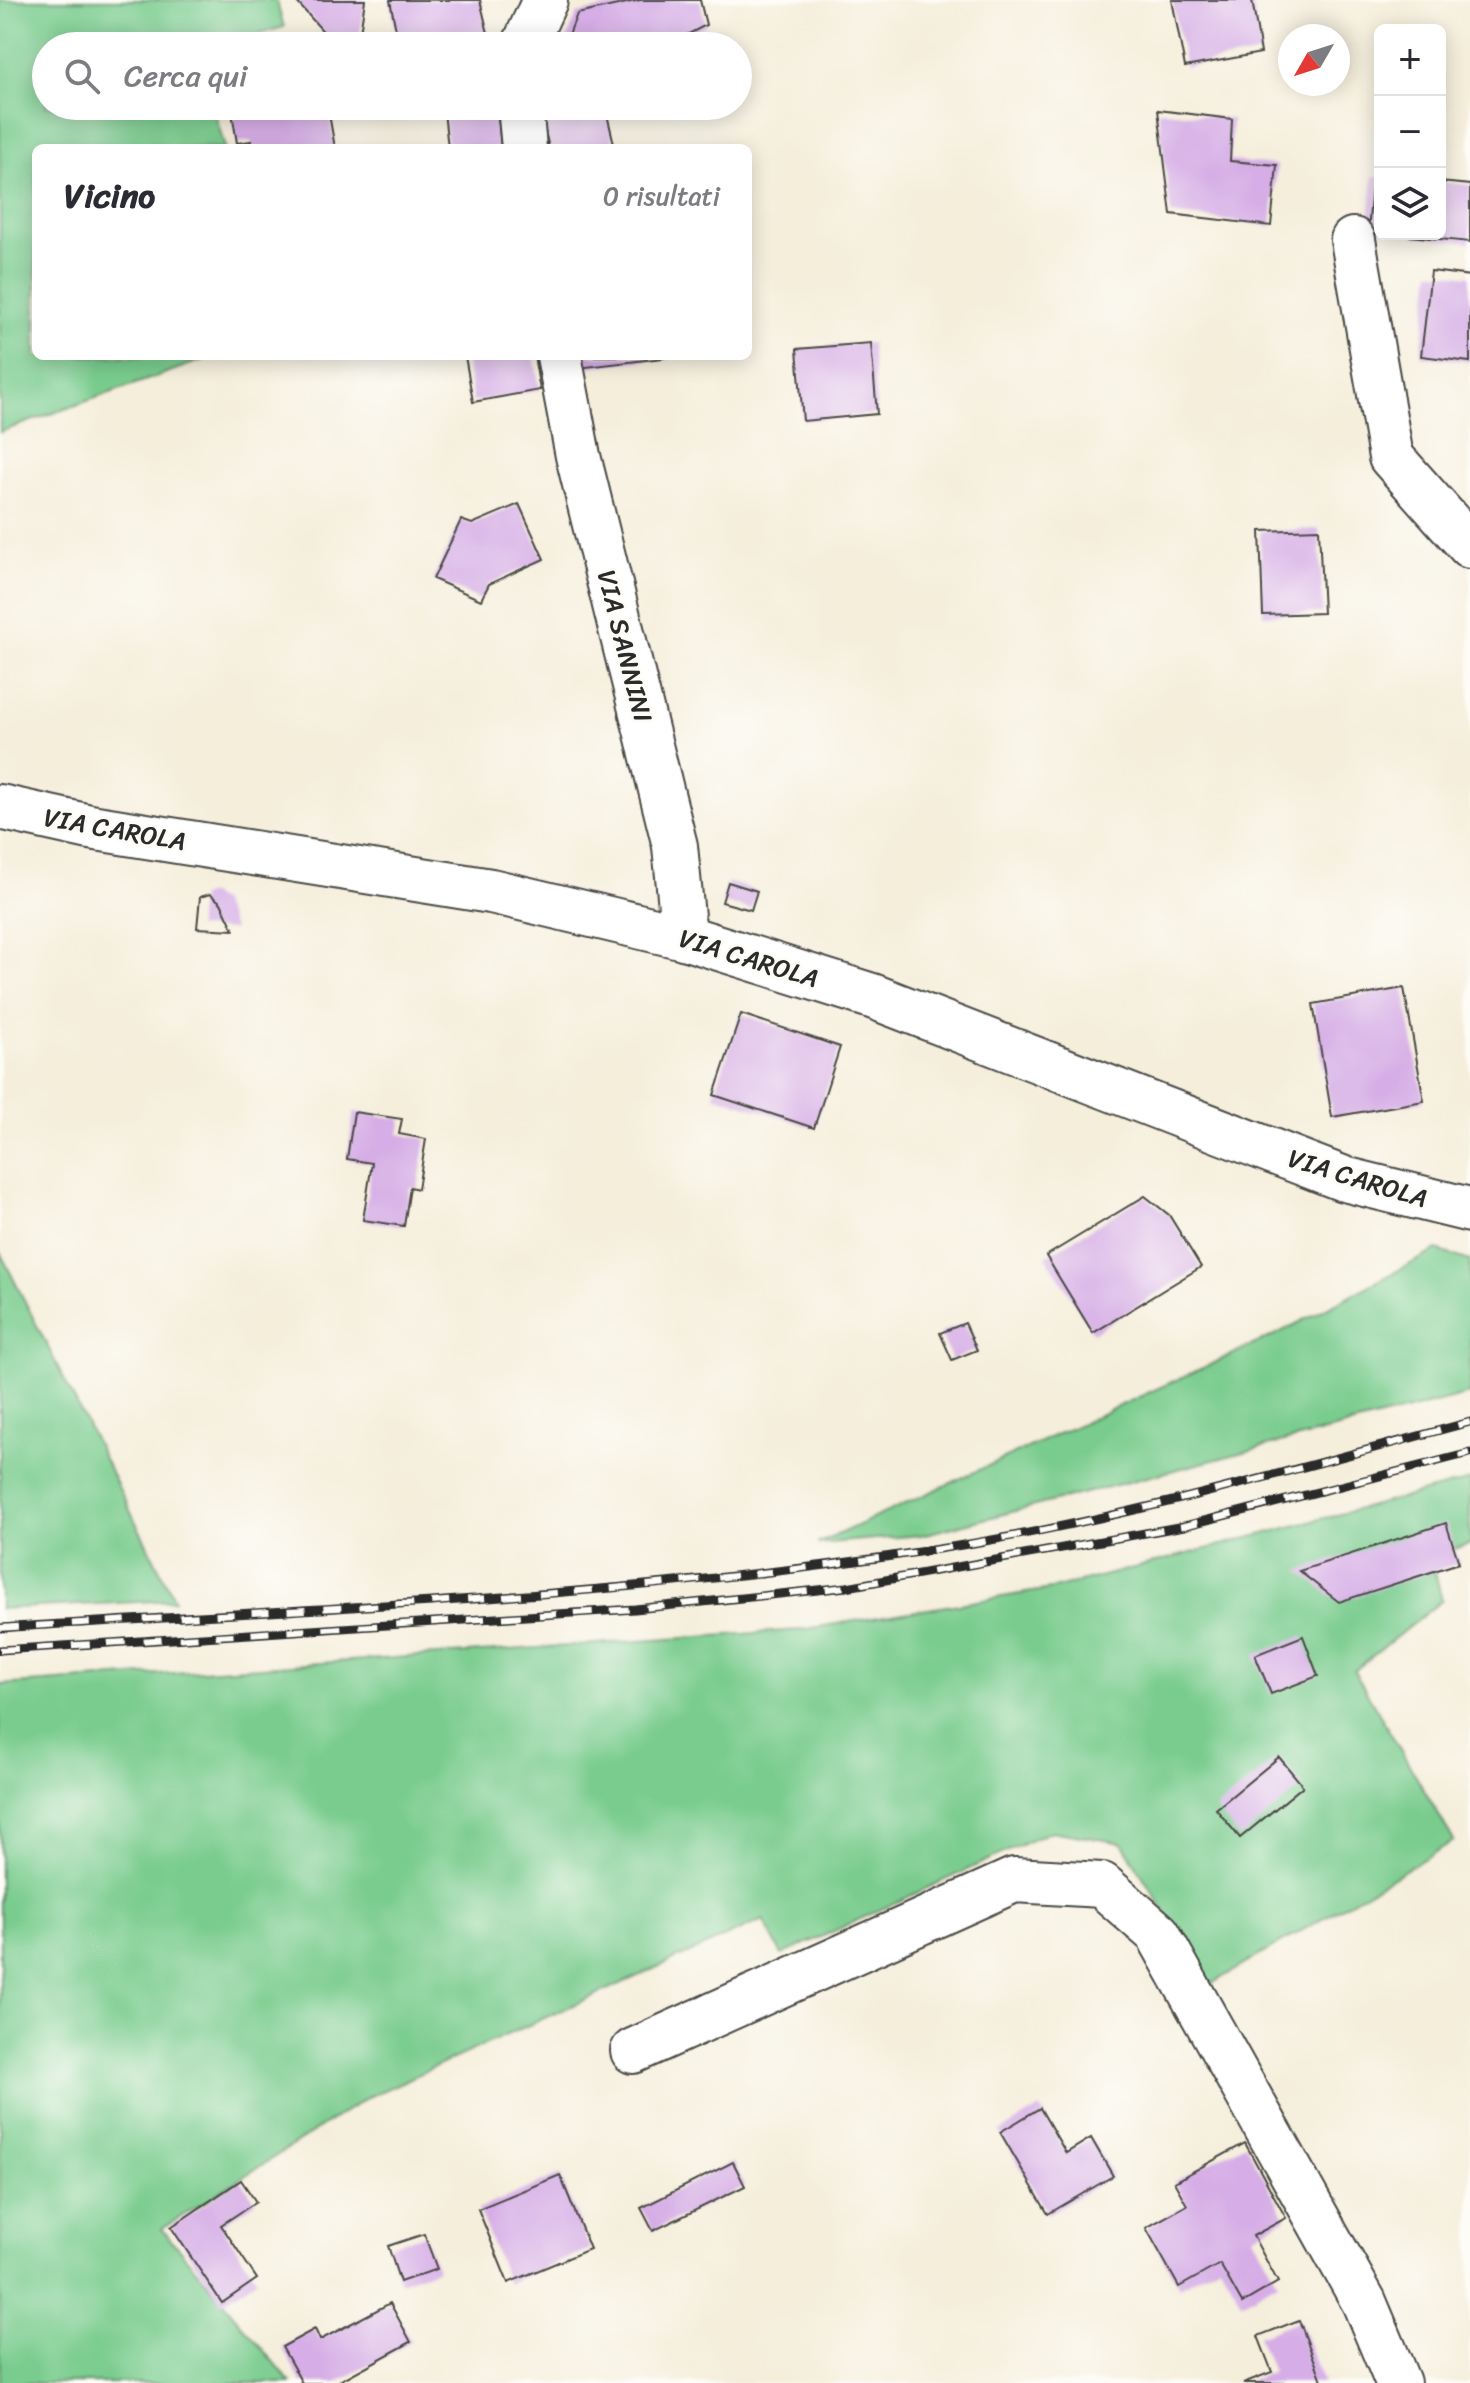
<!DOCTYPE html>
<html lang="it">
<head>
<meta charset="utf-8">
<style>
  body { margin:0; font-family:Sriracha,sans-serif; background:#f7f7f7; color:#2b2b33 }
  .controls { position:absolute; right:24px; top:24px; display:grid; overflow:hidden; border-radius:12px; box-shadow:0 4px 20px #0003 }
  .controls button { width:72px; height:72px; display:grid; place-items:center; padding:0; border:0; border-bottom:2px solid #e1e1e2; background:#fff; color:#2b2b33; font:40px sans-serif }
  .compass { position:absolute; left:1278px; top:24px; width:72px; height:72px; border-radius:50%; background:#fff; box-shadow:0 4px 20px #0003; rotate:231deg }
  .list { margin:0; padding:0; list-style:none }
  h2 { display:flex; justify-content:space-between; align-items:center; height:104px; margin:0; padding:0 32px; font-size:34px }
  h2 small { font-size:26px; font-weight:400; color:#7c7c81 }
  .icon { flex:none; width:44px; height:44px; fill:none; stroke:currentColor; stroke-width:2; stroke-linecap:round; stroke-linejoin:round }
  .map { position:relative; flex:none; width:1470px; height:2383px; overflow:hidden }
  .search { position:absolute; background:#fff; box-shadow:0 4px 20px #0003; left:32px; top:32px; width:720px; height:88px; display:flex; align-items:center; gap:20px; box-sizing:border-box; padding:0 28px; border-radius:44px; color:#7c7c81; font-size:30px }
  .panel { position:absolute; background:#fff; box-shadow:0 4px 20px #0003; left:32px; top:144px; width:720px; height:216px; border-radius:12px }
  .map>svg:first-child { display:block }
</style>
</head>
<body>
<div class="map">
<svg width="1470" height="2383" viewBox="0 0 1470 2383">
  <rect width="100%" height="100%" fill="#fdfcf7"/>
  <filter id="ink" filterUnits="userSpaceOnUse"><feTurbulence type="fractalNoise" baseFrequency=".0125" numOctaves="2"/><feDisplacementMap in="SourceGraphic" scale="16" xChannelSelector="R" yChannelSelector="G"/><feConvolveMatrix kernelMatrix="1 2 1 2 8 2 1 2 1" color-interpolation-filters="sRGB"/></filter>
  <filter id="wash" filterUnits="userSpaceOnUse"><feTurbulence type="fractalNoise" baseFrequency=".006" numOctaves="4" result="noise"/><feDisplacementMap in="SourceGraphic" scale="32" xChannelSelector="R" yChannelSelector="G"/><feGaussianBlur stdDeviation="1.8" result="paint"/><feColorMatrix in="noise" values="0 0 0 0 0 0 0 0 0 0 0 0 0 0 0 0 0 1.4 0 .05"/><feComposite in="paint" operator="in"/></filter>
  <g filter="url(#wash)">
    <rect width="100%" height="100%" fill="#f5eedb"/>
    <g fill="#79cc8e" stroke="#527c5c" stroke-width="2">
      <path d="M0,0H276L284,27L216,46H46V106H213L225,148H36V356H214L0,432Z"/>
      <path d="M1437,1250L1470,1261V1394L922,1535L817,1544L1277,1334Z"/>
      <path d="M0,1252L175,1600L0,1609Z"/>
      <path d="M1470,1480V1544L1431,1556L1442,1600L1354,1671L1454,1841L1206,1987L1172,1923L1122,1843L1051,1831L782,1955L763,1920L368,2097L162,2229L291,2383H0V1685L799,1630L1057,1588Z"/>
    </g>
    <g id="blocks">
      <g fill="#d6ade6">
        <path d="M295,0H365L358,46H336Z"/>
        <path d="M390,0H480L491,46H399Z"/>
        <path d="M640,0H700L706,25L666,46H554L566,42L577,14Z"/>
        <path d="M1172,0H1252L1261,53L1185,67Z"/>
        <path d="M231,106H306L307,111L328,108L335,148H252L251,141L237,143Z"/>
        <path d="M411,106H497L501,148H448L444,112L412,116Z"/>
        <path d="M539,106H605L615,148H549Z"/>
        <path d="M1158,110L1232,119L1230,161L1277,165L1271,226L1171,214Z"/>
        <path d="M1373,176L1380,177V234L1368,232Z"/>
        <path d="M1440,182L1470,185V242L1409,236L1440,234Z"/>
        <path d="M1431,271L1470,276V362L1421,356Z"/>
        <path d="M871,343L877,414L803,421L797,349Z"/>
        <path d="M465,356H534L540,390L473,402Z"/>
        <path d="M567,356H663L664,358L569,369Z"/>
        <path d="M519,504L544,559L489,584L481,600L433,579L461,520L472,524Z"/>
        <path d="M1319,529L1323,613L1263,615L1260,531Z"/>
        <path d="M728,882L757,891L751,910L722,902Z"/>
        <path d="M210,894L221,903L234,930L197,928L200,897Z"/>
        <path d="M1404,988L1424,1101L1332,1117L1313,1004Z"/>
        <path d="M741,1014L840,1047L814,1128L714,1095Z"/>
        <path d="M354,1112L402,1119L399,1134L426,1139L418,1189L410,1187L404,1226L363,1220L372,1163L347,1159Z"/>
        <path d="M1145,1196L1169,1215L1201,1267L1093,1333L1046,1256Z"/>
        <path d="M965,1323L977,1350L952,1360L940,1333Z"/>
        <path d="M1446,1523L1459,1563L1339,1602L1299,1571Z"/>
        <path d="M1303,1636L1318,1676L1271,1694L1255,1655Z"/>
        <path d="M1279,1757L1303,1786L1240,1838L1216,1809Z"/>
        <path d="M1040,2108L1066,2153L1091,2138L1113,2176L1048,2214L1000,2132Z"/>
        <path d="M1245,2143L1286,2218L1253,2236L1278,2282L1242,2303L1220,2264L1179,2287L1146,2228L1187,2205L1174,2182Z"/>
        <path d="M733,2162L745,2186L653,2231L641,2208Z"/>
        <path d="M560,2175L590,2249L508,2283L478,2209Z"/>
        <path d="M241,2180L256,2202L221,2225L257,2279L222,2303L171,2227Z"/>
        <path d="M424,2234L437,2269L400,2282L388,2246Z"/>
        <path d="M390,2303L411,2342L336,2383H302L282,2347L315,2329L320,2340Z"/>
        <path d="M1299,2320L1323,2383H1243L1272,2372L1258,2336Z"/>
      </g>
    </g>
  </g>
  <g filter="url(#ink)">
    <use href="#blocks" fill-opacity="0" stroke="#494845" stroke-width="2"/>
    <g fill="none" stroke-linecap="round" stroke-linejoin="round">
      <defs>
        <g id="minor">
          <path d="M524,46L545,0"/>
          <path d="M520,106L524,148"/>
          <path d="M1353,240L1391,457L1470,546"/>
          <path d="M559,356L578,456L675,846L684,937"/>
          <path d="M0,807L90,827L491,891L684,937L872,996L1344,1179L1470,1210"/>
          <path d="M633,2051L1014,1880L1102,1885L1158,1934L1364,2302L1398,2383"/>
        </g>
      </defs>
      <use href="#minor" stroke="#494845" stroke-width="48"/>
      <use href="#minor" stroke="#fff" stroke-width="44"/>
      <defs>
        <g id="rail">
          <path d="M0,1628C311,1608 624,1598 932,1550C1114,1522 1292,1470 1470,1422"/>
          <path d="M0,1650L635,1609L847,1587L1184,1526L1470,1453"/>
        </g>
      </defs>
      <use href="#rail" stroke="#2b2b2b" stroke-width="9"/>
      <use href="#rail" stroke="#fdfcf7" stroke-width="6" stroke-dasharray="18" stroke-linecap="butt"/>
    </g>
  </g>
  <g text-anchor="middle" stroke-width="6" stroke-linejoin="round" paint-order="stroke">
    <g font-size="26" fill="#2b2b2b" stroke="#fdfcf7">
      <text transform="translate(625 646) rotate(76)" y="9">VIA SANNINI</text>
      <text transform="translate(115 829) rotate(10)" y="9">VIA CAROLA</text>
      <text transform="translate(749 958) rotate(17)" y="9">VIA CAROLA</text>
      <text transform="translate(1358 1178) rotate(17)" y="9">VIA CAROLA</text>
    </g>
  </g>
</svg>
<div class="controls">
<button>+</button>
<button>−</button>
<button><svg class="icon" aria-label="layers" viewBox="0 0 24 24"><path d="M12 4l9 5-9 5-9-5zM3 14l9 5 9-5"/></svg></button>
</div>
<svg class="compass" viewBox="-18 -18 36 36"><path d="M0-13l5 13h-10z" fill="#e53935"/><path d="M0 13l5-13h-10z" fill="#7c7c81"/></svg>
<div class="search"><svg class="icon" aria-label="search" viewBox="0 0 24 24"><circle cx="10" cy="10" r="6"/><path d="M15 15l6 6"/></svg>Cerca qui</div>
<section class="panel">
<h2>Vicino<small>0 risultati</small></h2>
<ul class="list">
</ul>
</section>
</div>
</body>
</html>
